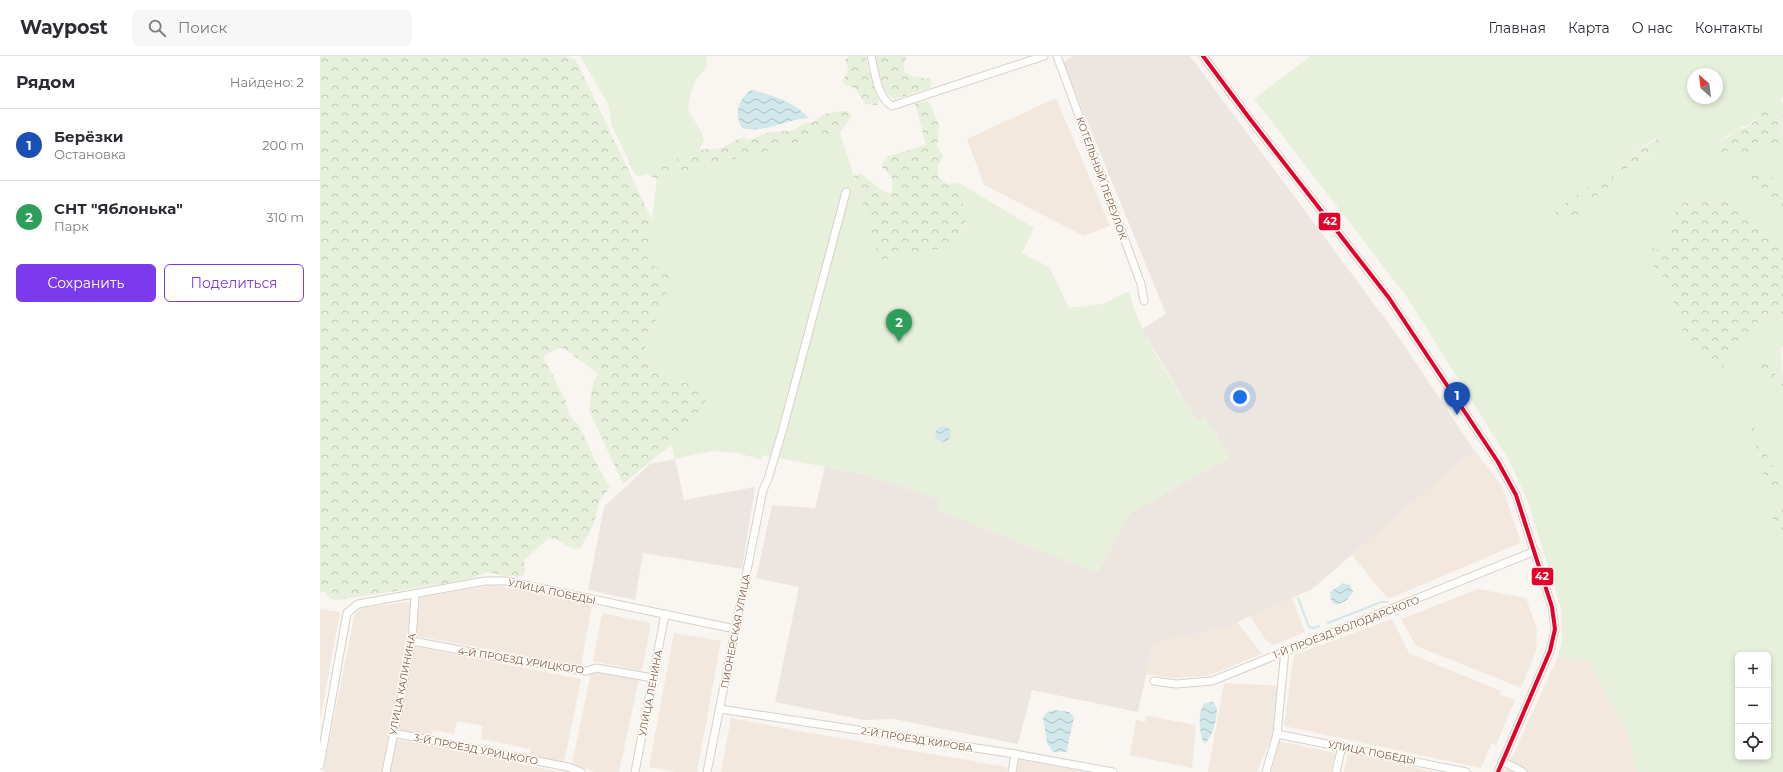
<!DOCTYPE html>
<html lang="ru">
<head>
<meta charset="utf-8">
<style>
  body { margin:0; font-family:Montserrat,sans-serif; background:#f7f7f7; color:#2b2b33 }
  .controls { position:absolute; right:12px; bottom:12px; display:grid; overflow:hidden; border-radius:6px; box-shadow:0 2px 6px #0003 }
  .controls button { width:36px; height:36px; display:grid; place-items:center; padding:0; border:0; border-bottom:1px solid #e1e1e2; background:#fff; color:#2b2b33; font:20px sans-serif }
  .compass { position:absolute; left:1367px; top:12px; width:36px; height:36px; border-radius:50%; background:#fff; box-shadow:0 2px 6px #0003; rotate:332deg }
  .you { position:absolute; left:920px; top:341px; width:14px; height:14px; margin:-10px; border:3px solid #fff; border-radius:50%; background:#1a73e8; box-shadow:0 0 0 6px #1a73e833 }
  .badge { display:grid; place-items:center; width:26px; height:26px; border-radius:50%; background:#7c3aed; color:#fff; font-size:13px; font-weight:700 }
  .pin { position:absolute; translate:-50% -33px; filter:drop-shadow(0 1px 2px #0008) }
  .pin::after { content:''; position:absolute; top:21px; width:14px; height:12px; background:inherit; clip-path:polygon(0 0,100% 0,50% 100%) }
  .list { margin:0; padding:0; list-style:none }
  h2 { display:flex; justify-content:space-between; align-items:center; height:52px; margin:0; padding:0 16px; font-size:17px }
  h2 small { font-size:13px; font-weight:400; color:#7c7c81 }
  .list li { display:grid; grid-template-columns:26px 1fr auto; gap:12px; align-items:center; box-sizing:border-box; height:72px; padding:0 16px; border-top:1px solid #e1e1e2 }
  .list b { display:block; font-size:15px; white-space:nowrap }
  .list p { margin:0; font-size:13px; white-space:nowrap; color:#7c7c81 }
  .list em { font-size:13px; font-style:normal; color:#7c7c81 }
  .actions { display:flex; gap:8px; padding:12px 16px }
  .actions a { flex:1; padding:9px 0; border:1px solid #7c3aed; border-radius:6px; text-align:center; font-size:14px; color:#7c3aed }
  .actions .main { background:#7c3aed; color:#fff }
  .icon { flex:none; width:22px; height:22px; fill:none; stroke:currentColor; stroke-width:2; stroke-linecap:round; stroke-linejoin:round }
  .map { position:relative; flex:none; width:1463px; height:716px; overflow:hidden }
  header { display:flex; align-items:center; gap:24px; box-sizing:border-box; height:56px; padding:0 20px; background:#fff; border-bottom:1px solid #e1e1e2 }
  header strong { font-size:19px }
  nav { display:flex; gap:22px; margin-inline-start:auto; font-size:14px }
  .search { width:280px; height:36px; background:#f7f7f7; display:flex; align-items:center; gap:10px; box-sizing:border-box; padding:0 14px; border-radius:6px; color:#7c7c81; font-size:15px }
  main { display:flex }
  aside { flex:1; background:#fff }
  .map>svg:first-child { display:block }
</style>
</head>
<body>
<header>
<strong>Waypost</strong>
<div class="search"><svg class="icon" aria-label="search" viewBox="0 0 24 24"><circle cx="10" cy="10" r="6"/><path d="M15 15l6 6"/></svg>Поиск</div>
<nav><a>Главная</a><a>Карта</a><a>О нас</a><a>Контакты</a></nav>
</header>
<main>
<aside>
<h2>Рядом<small>Найдено: 2</small></h2>
<ul class="list">
<li><span class="badge" style="background:#1a4fb4">1</span><div><b>Берёзки</b><p>Остановка</p></div><em>200 m</em></li>
<li><span class="badge" style="background:#2e9e5b">2</span><div><b>СНТ &quot;Яблонька&quot;</b><p>Парк</p></div><em>310 m</em></li>
</ul>
<div class="actions"><a class="main">Сохранить</a><a>Поделиться</a></div>
</aside>
<div class="map">
<svg width="1463" height="716" viewBox="0 0 1463 716">
  <defs>
    <pattern id="forest-crowns" width="20" height="18" patternUnits="userSpaceOnUse"><rect width="20" height="18" fill="#e7f0db"/><path d="M2 6a3 3 0 1 1 6 0M12 15a3 3 0 1 1 6 0" fill="none" stroke="#c0c6b4"/></pattern>
    <pattern id="water-waves" width="16" height="10" patternUnits="userSpaceOnUse"><rect width="16" height="10" fill="#d0e8ea"/><path d="M0 5q4-4 8 0t8 0" fill="none" stroke="#aebfc0"/></pattern>
  </defs>
  <rect width="100%" height="100%" fill="#f9f5f0"/>
  <g fill="#f2e8de">
    <path d="M736,42L790,170L764,180L664,129L647,83Z"/>
    <path d="M1154,394L1182,430L1201,487L1068,543L1032,499Z"/>
    <path d="M173,529L272,548L261,610L96,580L100,541Z"/>
    <path d="M1158,533L1206,542L1217,574L1216,596L1201,632L1096,590L1081,563Z"/>
    <path d="M972,542L985,576L954,589L947,586L930,560Z"/>
    <path d="M93,545L62,716H3L35,557L43,552Z"/>
    <path d="M0,553L20,556L0,664Z"/>
    <path d="M282,557L331,567L322,615L273,605Z"/>
    <path d="M1072,563L1089,597L1181,635L1180,639L1195,644L1176,689L1171,688L1161,712L964,670L974,599Z"/>
    <path d="M917,566L942,598L887,620L853,622L826,618L833,587L909,570Z"/>
    <path d="M354,577L401,585L377,716H357L329,711Z"/>
    <path d="M96,591L261,623L244,707L210,700L211,693L161,683L163,670L137,665L134,678L113,674L111,681L79,675Z"/>
    <path d="M1238,601L1269,606L1309,680L1317,716H1185Z"/>
    <path d="M271,616L319,623L299,716H276L252,708Z"/>
    <path d="M904,627L959,630L952,679L937,716H888Z"/>
    <path d="M827,660L876,669L872,712L810,699L816,664L825,666Z"/>
    <path d="M411,662L490,677L687,711L686,716H401Z"/>
    <path d="M76,683L241,716H69Z"/>
    <path d="M958,685L1015,697L1011,716H952Z"/>
    <path d="M1028,697L1114,716H1024Z"/>
    <path d="M699,703L765,716H696Z"/>
  </g>
  <g fill="#ede5e0">
    <path d="M754,0H870L1080,283L1154,394L992,533L909,570L833,587L818,656L712,634L698,688L574,663L544,664L455,646L479,531L436,522L452,449L495,452L505,411L542,418L620,443L618,454L777,517L810,457L909,402L895,375L884,361L877,366L822,273L846,258L743,6Z"/>
    <path d="M355,403L364,444L435,431L422,513L323,497L315,544L268,534L284,451L330,408Z"/>
  </g>
  <g fill="#e7f0db" fill-rule="evenodd">
    <path d="M260,0H386C390,14 381,15 376,24C371,33 369,45 368,55L380,73L384,84L379,94C357,100 338,119 317,120L310,111L307,100L292,70L288,48Z"/>
    <path d="M991,0H1463V39L1461,45L1463,48V59L1458,61L1444,54L1438,57C1433,71 1424,68 1414,75C1407,80 1403,84 1395,87L1412,96L1426,99C1431,90 1435,87 1444,85L1449,90L1462,89L1461,82L1463,70V132L1459,130L1445,112L1427,123L1463,160V190L1423,150L1402,137V148L1395,150L1382,141L1358,149L1352,165L1347,196L1332,192L1333,210L1347,225L1366,286L1407,298L1434,280L1439,265L1452,256L1463,259V291L1461,290C1460,303 1463,314 1463,328L1456,319L1454,312L1451,330L1463,338V450L1452,455L1460,483L1463,484V716H1317L1309,680L1269,606L1238,601L1242,587L1241,552L1208,446L1190,406L1087,241L934,43ZM1373,18H1397V42H1373ZM1336,82L1335,96L1293,120L1282,138L1259,145L1264,156L1245,164L1237,161L1235,155L1311,98ZM1439,395L1445,397L1448,404L1458,415L1451,429L1440,409ZM1418,599H1448V701H1418Z"/>
    <path d="M520,76L560,204L647,170L639,127L714,172L702,197L729,211L749,252L783,248L809,235C820,281 853,325 877,365L884,361L895,375L909,402L810,457L777,517L618,454L620,443L542,418L443,399L442,404L418,397L392,395L355,403L352,388L382,355L389,337L328,311L323,298L354,218L327,207L337,123Z"/>
  </g>
  <g fill="url(#forest-crowns)">
    <path d="M0,0H247L256,4L333,166L327,207L354,218L323,298L328,311L389,337L382,355L352,388L303,428L269,354L273,327L279,318L243,292L236,293L223,301L245,343L249,359L260,371L279,413L290,432C273,449 280,452 272,472C269,478 264,485 261,491L254,493L235,483L229,482L204,504L205,515L203,520H186L168,516L146,524L18,544L11,543L5,536L0,535Z"/>
    <path d="M529,0H545L559,46L557,49L545,48L535,32C514,26 527,25 528,11L525,4Z"/>
    <path d="M555,0H587L583,9L585,16L591,20L610,23L612,26L610,32L575,43C561,38 559,12 555,0Z"/>
    <path d="M607,45L610,48L619,69L617,91L623,100L618,110V121L627,128L639,127L647,170L640,172L642,188L560,204L534,120L540,117L560,133L571,138C575,124 572,118 561,111L566,101L606,89L595,47Z"/>
    <path d="M1444,54L1458,61L1463,59L1461,82L1462,90L1456,95L1444,85C1435,87 1431,90 1426,99H1414L1408,94L1406,97L1389,98V91L1409,81L1413,75L1429,70L1435,65L1438,57Z"/>
    <path d="M520,55H527L532,60L520,76L337,123L328,119L368,97L379,94L402,92L422,81L429,84L450,76L472,75L485,67L493,66L505,58Z"/>
    <path d="M1344,80L1348,85L1341,92L1293,120L1295,127L1282,138L1259,145L1264,156L1260,163L1253,166L1237,162L1235,155L1311,98Z"/>
    <path d="M1445,112L1459,130L1463,132V160L1426,123L1431,118Z"/>
    <path d="M1402,136L1423,150L1463,190V259L1452,256L1439,265L1434,280L1407,298L1403,312L1388,307L1374,298L1366,286L1347,225L1333,210L1332,192L1347,196L1352,165L1358,149L1382,141L1395,150L1402,148Z"/>
    <path d="M1443,304L1450,305L1456,319L1463,328V338L1451,330L1439,311Z"/>
    <path d="M1433,370L1446,389C1443,407 1462,412 1462,430L1460,432L1451,429L1443,417L1440,409L1439,395L1427,375Z"/>
    <path d="M1463,450V484H1460L1454,477L1452,455Z"/>
  </g>
  <g fill="url(#water-waves)">
    <path d="M431,34C452,39 474,46 489,62C467,63 444,78 422,72C414,57 418,44 431,34Z"/>
    <circle cx="623" cy="378" r="8"/>
    <path d="M1023,527L1030,529L1033,536L1026,545L1016,549L1011,545L1010,536Z"/>
    <path d="M893,646L897,653C897,661 892,685 884,687C879,679 877,653 885,647Z"/>
    <path d="M735,654L749,656L754,661C752,673 748,684 747,696H733L727,687L723,661L728,656Z"/>
  </g>
  <g fill="none" stroke-linecap="round" stroke-linejoin="round">
    <g stroke="#d0e8ea" stroke-width="2">
      <path d="M978,542L989,571L993,572L999,570"/>
      <path d="M1008,567L1061,546H1068"/>
    </g>
    <defs>
      <g id="minor">
        <path d="M551,0C555,16 557,41 572,50L724,0"/>
        <path d="M737,0L821,228L824,245"/>
        <path d="M883,0L930,63L1069,242L1178,406L1196,439L1232,551L1235,573L1230,595L1178,716"/>
        <path d="M92,585L172,600L267,615L276,612L333,622"/>
        <path d="M834,625L856,628L892,625L1215,495"/>
        <path d="M400,653L695,698L793,716"/>
        <path d="M73,677L248,711L261,716"/>
        <path d="M957,678L1146,716"/>
        <path d="M1182,705L1203,716"/>
        <path d="M0,709L27,557L38,548L165,525H186L415,573"/>
        <path d="M66,716L92,585L95,539"/>
        <path d="M315,716L345,558"/>
        <path d="M387,716L443,434L448,423L462,376L526,136"/>
        <path d="M692,716L695,698"/>
        <path d="M946,716L957,678L965,594"/>
        <path d="M1016,716L1022,690"/>
      </g>
    </defs>
    <use href="#minor" stroke="#d7d1cb" stroke-width="9"/>
    <use href="#minor" stroke="#fefefd" stroke-width="7"/>
    <defs>
      <path id="bus-1" d="M883,0L930,63L1069,242L1178,406L1196,439L1232,551L1235,573L1230,595L1178,716"/>
    </defs>
    <use href="#bus-1" stroke="#fffaf3" stroke-width="7"/>
    <use href="#bus-1" stroke="#e4002b" stroke-width="4"/>
  </g>
  <g text-anchor="middle" stroke-width="3" stroke-linejoin="round" paint-order="stroke">
    <g font-size="10" fill="#7a5c4d" stroke="#fffaf3">
      <text transform="translate(782 122) rotate(70)" y="4">КОТЕЛЬНЫЙ ПЕРЕУЛОК</text>
      <text transform="translate(232 535) rotate(12)" y="4">УЛИЦА ПОБЕДЫ</text>
      <text transform="translate(1026 571) rotate(-21)" y="4">1-Й ПРОЕЗД ВОЛОДАРСКОГО</text>
      <text transform="translate(415 575) rotate(-79)" y="4">ПИОНЕРСКАЯ УЛИЦА</text>
      <text transform="translate(201 604) rotate(9)" y="4">4-Й ПРОЕЗД УРИЦКОГО</text>
      <text transform="translate(82 628) rotate(-79)" y="4">УЛИЦА КАЛИНИНА</text>
      <text transform="translate(330 637) rotate(-79)" y="4">УЛИЦА ЛЕНИНА</text>
      <text transform="translate(597 683) rotate(9)" y="4">2-Й ПРОЕЗД КИРОВА</text>
      <text transform="translate(156 693) rotate(11)" y="4">3-Й ПРОЕЗД УРИЦКОГО</text>
      <text transform="translate(1052 696) rotate(11)" y="4">УЛИЦА ПОБЕДЫ</text>
    </g>
  </g>
  <g stroke="#fffaf3" stroke-width="1.5">
    <rect x="998" y="156" width="23" height="19" rx="4" fill="#e4002b"/>
    <rect x="1211" y="511" width="23" height="19" rx="4" fill="#e4002b"/>
  </g>
  <g font-size="11" text-anchor="middle" font-weight="bold" fill="#fff">
    <text x="1010" y="169">42</text>
    <text x="1222" y="524">42</text>
  </g>
</svg>
<div class="controls">
<button>+</button>
<button>−</button>
<button><svg class="icon" aria-label="locate" viewBox="0 0 24 24"><circle cx="12" cy="12" r="6"/><path d="M12 2v4M12 18v4M2 12h4M18 12h4"/></svg></button>
</div>
<svg class="compass" viewBox="-18 -18 36 36"><path d="M0-13l5 13h-10z" fill="#e53935"/><path d="M0 13l5-13h-10z" fill="#7c7c81"/></svg>
<div class="you"></div>
<div class="pin badge" style="left:1137px;top:359px;background:#1a4fb4">1</div>
<div class="pin badge" style="left:579px;top:286px;background:#2e9e5b">2</div>
</div>
</main>
</body>
</html>
